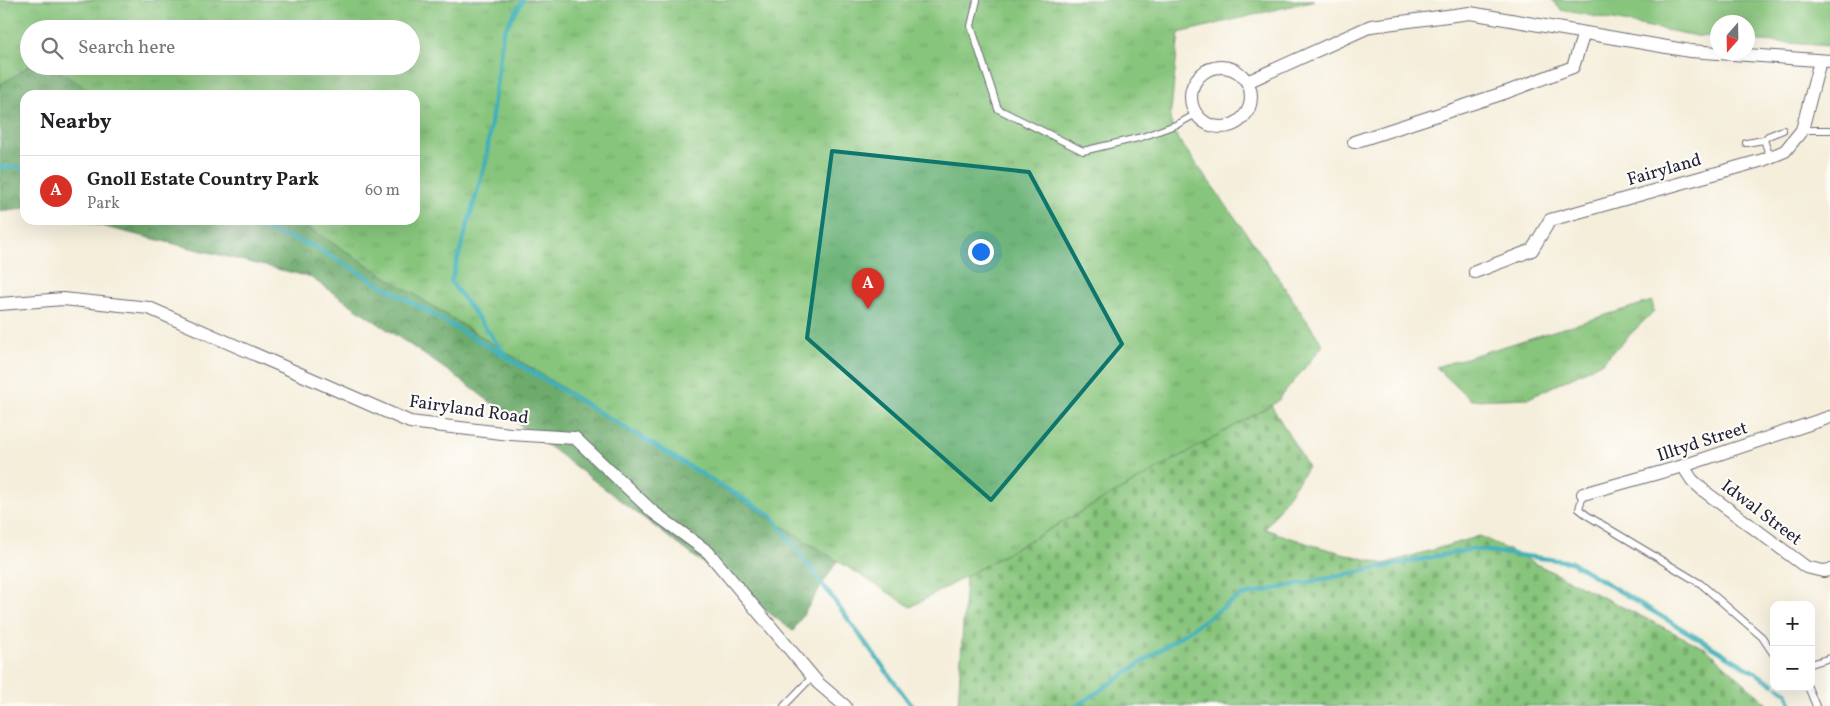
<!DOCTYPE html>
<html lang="en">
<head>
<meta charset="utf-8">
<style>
  body { margin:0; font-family:Vollkorn,serif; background:#f6f6f6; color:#202124 }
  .controls { position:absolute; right:15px; bottom:15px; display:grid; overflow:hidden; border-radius:10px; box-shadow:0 5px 20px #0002 }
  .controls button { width:45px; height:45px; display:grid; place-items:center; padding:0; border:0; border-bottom:1px solid #e0e0e0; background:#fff; color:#202124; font:25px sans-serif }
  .compass { position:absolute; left:1710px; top:15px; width:45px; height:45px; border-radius:50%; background:#fff; box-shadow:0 5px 20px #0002; rotate:200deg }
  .you { position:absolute; left:980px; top:251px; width:18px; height:18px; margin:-12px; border:4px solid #fff; border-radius:50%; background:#1a73e8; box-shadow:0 0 0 8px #1a73e833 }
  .badge { display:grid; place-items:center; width:32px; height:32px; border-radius:50%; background:#d93025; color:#fff; font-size:16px; font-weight:700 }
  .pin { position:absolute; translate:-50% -41px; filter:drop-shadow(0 1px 2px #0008) }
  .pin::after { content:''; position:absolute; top:26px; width:18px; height:15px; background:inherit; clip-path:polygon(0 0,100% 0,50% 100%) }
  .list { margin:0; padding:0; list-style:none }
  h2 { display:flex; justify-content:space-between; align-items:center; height:65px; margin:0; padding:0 20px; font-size:21px }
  h2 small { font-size:16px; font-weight:400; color:#757577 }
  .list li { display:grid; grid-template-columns:32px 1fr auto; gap:15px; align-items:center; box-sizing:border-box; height:70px; padding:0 20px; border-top:1px solid #e0e0e0 }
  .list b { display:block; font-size:19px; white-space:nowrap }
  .list p { margin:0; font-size:16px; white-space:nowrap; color:#757577 }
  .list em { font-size:16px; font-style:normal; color:#757577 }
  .icon { flex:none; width:28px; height:28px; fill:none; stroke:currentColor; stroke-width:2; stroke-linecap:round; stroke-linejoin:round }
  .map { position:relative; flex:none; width:1830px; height:706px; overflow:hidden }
  .search { position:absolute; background:#fff; box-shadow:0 5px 20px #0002; left:20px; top:20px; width:400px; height:55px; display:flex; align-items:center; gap:12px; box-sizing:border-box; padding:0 18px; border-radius:28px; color:#757577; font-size:19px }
  .panel { position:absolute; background:#fff; box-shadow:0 5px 20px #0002; left:20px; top:90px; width:400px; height:135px; border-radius:15px }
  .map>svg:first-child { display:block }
</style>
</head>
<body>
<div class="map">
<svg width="1830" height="706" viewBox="0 0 1830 706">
  <defs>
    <pattern id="forest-crowns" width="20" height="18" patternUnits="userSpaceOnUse" patternTransform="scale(1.25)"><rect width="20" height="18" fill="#6daa6c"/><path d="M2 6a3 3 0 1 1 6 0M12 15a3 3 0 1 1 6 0" fill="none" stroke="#598a5a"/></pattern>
    <pattern id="cemetery-stones" width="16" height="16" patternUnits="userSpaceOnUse" patternTransform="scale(1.25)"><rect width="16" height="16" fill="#87c57c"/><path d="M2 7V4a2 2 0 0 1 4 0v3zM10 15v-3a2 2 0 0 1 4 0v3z" fill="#74a96c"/></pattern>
    <pattern id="park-tufts" width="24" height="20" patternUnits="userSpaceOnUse" patternTransform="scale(1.25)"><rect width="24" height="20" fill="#87c57c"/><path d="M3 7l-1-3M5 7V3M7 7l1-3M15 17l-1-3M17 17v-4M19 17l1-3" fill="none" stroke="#74a96c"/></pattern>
  </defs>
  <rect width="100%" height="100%" fill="#fdfcf7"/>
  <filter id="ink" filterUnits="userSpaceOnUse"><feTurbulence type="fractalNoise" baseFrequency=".02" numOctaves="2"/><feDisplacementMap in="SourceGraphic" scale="10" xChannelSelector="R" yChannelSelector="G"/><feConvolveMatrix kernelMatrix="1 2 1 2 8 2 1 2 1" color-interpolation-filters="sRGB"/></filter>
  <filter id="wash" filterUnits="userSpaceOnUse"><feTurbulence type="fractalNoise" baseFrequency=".0096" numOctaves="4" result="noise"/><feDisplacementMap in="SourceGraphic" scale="20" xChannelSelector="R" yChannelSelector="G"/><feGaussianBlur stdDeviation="1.12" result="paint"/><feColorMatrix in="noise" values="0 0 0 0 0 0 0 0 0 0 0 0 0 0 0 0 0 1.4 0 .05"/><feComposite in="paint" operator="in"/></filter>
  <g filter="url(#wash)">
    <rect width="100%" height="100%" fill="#f5eedb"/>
    <path fill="url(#forest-crowns)" stroke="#486654" fill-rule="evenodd" d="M0,0H554L732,440L837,561L793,631L457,377L310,277L76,220H415V95H25V208L0,211ZM29,29H411V66H29Z"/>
    <path fill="url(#cemetery-stones)" stroke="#54745c" d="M1271,405L1308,467L1265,529L1312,545L1384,564L1480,536L1707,649L1770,706H958L966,576Z"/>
    <g fill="url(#park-tufts)" stroke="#54745c">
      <path d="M0,0H1315L1179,33L1170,120L1177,137L1275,273L1323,345L1277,402L911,607L296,220H415V95H97L51,66H411V29H29V66L0,85Z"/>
      <path d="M1652,301L1654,311L1601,363L1529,398L1471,400L1436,367Z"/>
    </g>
    <path fill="#87c57c" stroke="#54745c" d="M1552,0H1830V46L1748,40V22H1718L1717,37L1697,36L1561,10Z"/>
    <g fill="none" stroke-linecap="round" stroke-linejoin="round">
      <g stroke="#41b1ba" stroke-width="4.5">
        <path d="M0,167H25"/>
        <path d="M238,220L313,246L507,357L772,516L912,706"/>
        <path d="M505,354L451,282L486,161L503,32L523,0"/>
        <path d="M1779,687L1787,692L1792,706"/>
        <path d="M1077,706L1240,596L1473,549L1571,562L1774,684"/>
      </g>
    </g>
  </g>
  <g filter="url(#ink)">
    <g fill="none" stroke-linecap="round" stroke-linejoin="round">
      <defs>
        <g id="service">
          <path d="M977,0L971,26L998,109L1083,151L1142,137L1178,124L1196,114"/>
          <path d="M1802,130H1830"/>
          <path d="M1746,143L1764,140"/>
          <path d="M1770,157L1764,140L1768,136L1783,130"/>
          <path d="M1583,494L1579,509L1588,516L1701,584L1762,637L1774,655"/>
          <path d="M1811,664L1830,658"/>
          <path d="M1808,687L1816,706"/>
          <path d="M784,706L813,676"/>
        </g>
        <g id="minor">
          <circle cx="1221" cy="97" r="30"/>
          <path d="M1247,82L1371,26L1470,13L1690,51L1830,61"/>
          <path d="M1354,142L1507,92L1573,67L1584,33"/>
          <path d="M1475,272L1532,250L1550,220L1763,160L1785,151L1802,130L1820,61"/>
          <path d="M0,304L63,299L149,308L410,422L510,434L575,438L653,512L708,552L818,683L845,706"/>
          <path d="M1683,466L1692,480L1704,491L1806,567L1823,571L1830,570"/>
          <path d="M1583,494L1683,466L1830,417"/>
        </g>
      </defs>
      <use href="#service" stroke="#6c6973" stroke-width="8"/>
      <use href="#minor" stroke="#6c6973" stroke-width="14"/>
      <use href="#service" stroke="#fff" stroke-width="6"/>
      <use href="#minor" stroke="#fff" stroke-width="12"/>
    </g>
  </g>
  <path fill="#0f766e" fill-opacity="0.2" stroke="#0f766e" stroke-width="4" stroke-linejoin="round" d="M832,151L1029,172L1122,344L991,500L807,338Z"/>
  <g text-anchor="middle" stroke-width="4.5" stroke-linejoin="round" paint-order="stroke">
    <g font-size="18" fill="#22223b" stroke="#fdfcf7">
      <text transform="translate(1664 169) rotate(-16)" y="6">Fairyland</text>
      <text transform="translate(469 409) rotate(8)" y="6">Fairyland Road</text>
      <text transform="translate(1702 441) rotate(-18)" y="6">Illtyd Street</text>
      <text transform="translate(1762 512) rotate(37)" y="6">Idwal Street</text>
    </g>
  </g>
</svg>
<div class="controls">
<button>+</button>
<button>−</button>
</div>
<svg class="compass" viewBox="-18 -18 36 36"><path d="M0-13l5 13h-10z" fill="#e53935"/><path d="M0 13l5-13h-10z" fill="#757577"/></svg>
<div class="you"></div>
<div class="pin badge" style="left:868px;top:309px">A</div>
<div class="search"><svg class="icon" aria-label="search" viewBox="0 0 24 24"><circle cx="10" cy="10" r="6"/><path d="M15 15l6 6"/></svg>Search here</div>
<section class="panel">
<h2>Nearby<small></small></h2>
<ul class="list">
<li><span class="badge">A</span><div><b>Gnoll Estate Country Park</b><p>Park</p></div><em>60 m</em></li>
</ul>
</section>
</div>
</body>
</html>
